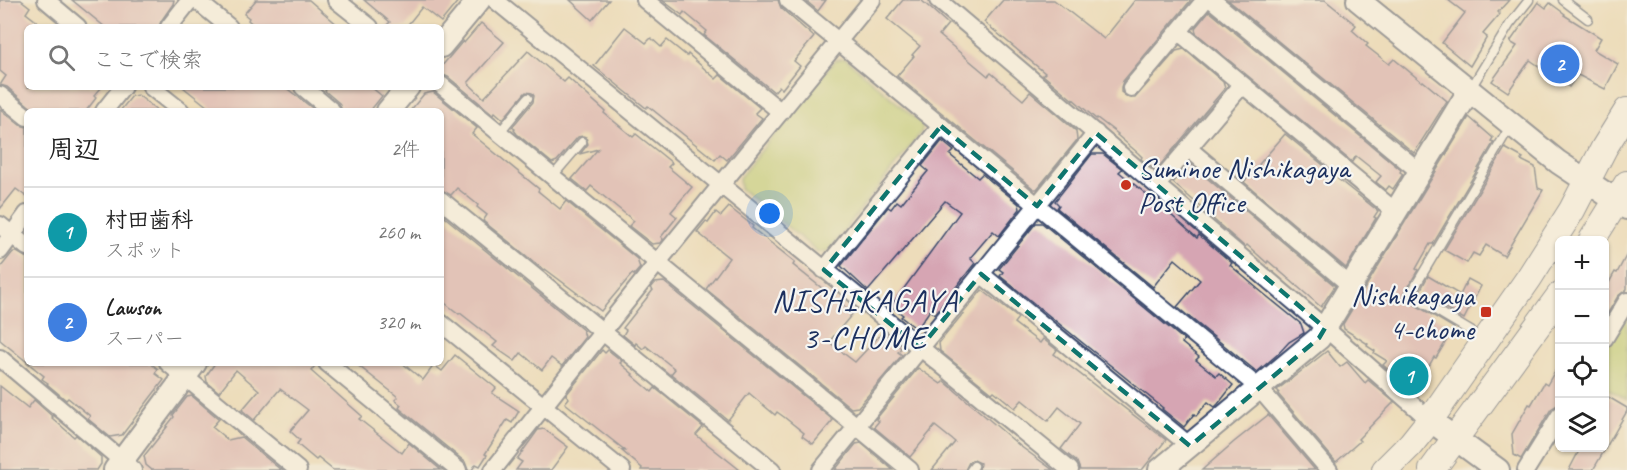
<!DOCTYPE html>
<html lang="ja">
<head>
<meta charset="utf-8">
<style>
  body { margin:0; font-family:Caveat,"Klee One",sans-serif; background:#f6f6f6; color:#222 }
  .controls { position:absolute; right:18px; bottom:18px; display:grid; overflow:hidden; border-radius:9px; box-shadow:0 2px 4px #0004 }
  .controls button { width:54px; height:54px; display:grid; place-items:center; padding:0; border:0; border-bottom:2px solid #e0e0e0; background:#fff; color:#222; font:30px sans-serif }
  .you { position:absolute; left:770px; top:214px; width:21px; height:21px; margin:-15px; border:4px solid #fff; border-radius:50%; background:#1a73e8; box-shadow:0 0 0 9px #1a73e833 }
  .badge { display:grid; place-items:center; width:39px; height:39px; border-radius:50%; background:#1a73e8; color:#fff; font-size:20px; font-weight:700 }
  .pin { position:absolute; translate:-50% -50%; border:3px solid #fff; box-shadow:0 2px 6px #0006 }
  .list { margin:0; padding:0; list-style:none }
  h2 { display:flex; justify-content:space-between; align-items:center; height:78px; margin:0; padding:0 24px; font-size:26px }
  h2 small { font-size:20px; font-weight:400; color:#767676 }
  .list li { display:grid; grid-template-columns:39px 1fr auto; gap:18px; align-items:center; box-sizing:border-box; height:90px; padding:0 24px; border-top:2px solid #e0e0e0 }
  .list b { display:block; font-size:22px; white-space:nowrap }
  .list p { margin:0; font-size:20px; white-space:nowrap; color:#767676 }
  .list em { font-size:20px; font-style:normal; color:#767676 }
  .icon { flex:none; width:33px; height:33px; fill:none; stroke:currentColor; stroke-width:2; stroke-linecap:round; stroke-linejoin:round }
  .map { position:relative; flex:none; width:1627px; height:470px; overflow:hidden }
  .search { position:absolute; background:#fff; box-shadow:0 2px 4px #0004; left:24px; top:24px; width:420px; height:66px; display:flex; align-items:center; gap:15px; box-sizing:border-box; padding:0 21px; border-radius:9px; color:#767676; font-size:22px }
  .panel { position:absolute; background:#fff; box-shadow:0 2px 4px #0004; left:24px; top:108px; width:420px; height:258px; border-radius:9px }
  .map>svg:first-child { display:block }
</style>
</head>
<body>
<div class="map">
<svg width="1627" height="470" viewBox="0 0 1627 470">
  <rect width="100%" height="100%" fill="#f6f6f2"/>
  <filter id="ink" filterUnits="userSpaceOnUse"><feTurbulence type="fractalNoise" baseFrequency=".0167" numOctaves="2"/><feDisplacementMap in="SourceGraphic" scale="12" xChannelSelector="R" yChannelSelector="G"/><feConvolveMatrix kernelMatrix="1 2 1 2 8 2 1 2 1" color-interpolation-filters="sRGB"/></filter>
  <filter id="wash" filterUnits="userSpaceOnUse"><feTurbulence type="fractalNoise" baseFrequency=".008" numOctaves="4" result="noise"/><feDisplacementMap in="SourceGraphic" scale="24" xChannelSelector="R" yChannelSelector="G"/><feGaussianBlur stdDeviation="1.35" result="paint"/><feColorMatrix in="noise" values="0 0 0 0 0 0 0 0 0 0 0 0 0 0 0 0 0 1.4 0 .05"/><feComposite in="paint" operator="in"/></filter>
  <g filter="url(#wash)">
    <rect width="100%" height="100%" fill="#eddcba"/>
    <g fill="#b8ce72" stroke="#6a7e68" stroke-width="1.5">
      <path d="M845,58L923,125L921,133L828,251L818,252L740,188L739,178L835,60Z"/>
      <path d="M1627,312V400L1605,387L1604,344Z"/>
    </g>
    <g id="blocks">
      <g fill="#d6a5b3">
        <path d="M0,0H21L30,7L26,13L44,27H27V87H102L94,96L96,98L86,111H35L7,87L0,85L6,76L0,71Z"/>
        <path d="M72,0H174L173,4L161,21L159,27H105Z"/>
        <path d="M256,0H309L340,27H256L248,20L249,18L244,14Z"/>
        <path d="M364,0H459L441,22L422,7L406,27H385L390,22Z"/>
        <path d="M570,0H609L592,20Z"/>
        <path d="M662,0H778L781,8L814,37L794,61L800,66L782,89L779,86L774,92L704,35L707,31L684,12L682,15Z"/>
        <path d="M805,0H826L818,11Z"/>
        <path d="M903,0H921L948,24L939,35L988,76L991,73L1023,100L1030,92L1076,131L1077,140L1037,189H1034L897,76L914,56L912,55L920,46L887,19Z"/>
        <path d="M1003,0H1054L1104,39L1135,0H1191L1123,81L1121,87V92L1129,98H1135L1176,51L1184,49L1223,82L1225,88L1156,170L1154,169L1141,159L1142,157L1138,153L1117,135L1118,134L1097,118L1096,119L1073,99V100L1043,75L1045,73L984,22Z"/>
        <path d="M1228,0H1325L1356,25L1352,30L1368,44L1366,46L1389,64L1394,59L1422,82L1423,81L1447,101L1414,153Z"/>
        <path d="M1448,0H1509L1498,12L1500,14L1483,34L1487,37L1470,66L1442,43L1465,13Z"/>
        <path d="M1538,2L1546,8L1550,3L1565,14L1564,15L1601,38L1594,50L1618,64L1605,89L1578,75L1569,87L1530,60L1508,92L1492,81L1517,46L1510,42Z"/>
        <path d="M1209,11L1401,170L1400,172L1403,174L1393,189L1389,186L1386,190L1376,182L1381,176L1356,156L1352,162L1196,33L1195,28Z"/>
        <path d="M481,23L504,42L468,83L484,98L528,51L564,82L568,78L605,111L604,113L633,137L636,134L661,154L672,163L668,167L692,187L671,212L677,217L661,237L663,239L660,243L652,244L629,226L634,221L591,186L587,191L572,179L598,149L580,154L588,144L586,137L583,136L578,137L557,161L552,163L517,134L514,130L515,129L512,127L533,102L534,96L532,93L526,92L524,94L503,119L495,112L493,114L448,77L443,75L441,67L463,41L464,43Z"/>
        <path d="M625,27L646,43L651,38L661,47L667,40L687,56L688,54L716,79L720,75L760,108L755,113L762,118L727,160L720,154L715,160L648,106L646,108L594,66Z"/>
        <path d="M183,87H285L316,111H213Z"/>
        <path d="M328,87H371L382,96L370,111H342L339,103L325,91Z"/>
        <path d="M433,92L477,128L472,134L539,189L538,191L560,209L566,201L637,259L640,268L634,275L632,274L601,311L545,269L544,270L483,221L487,215L477,207L478,205L457,188L451,195L441,190V111H410L424,94Z"/>
        <path d="M138,95L158,111H120L132,96Z"/>
        <path d="M0,109L20,125L27,127V197L16,189L0,209Z"/>
        <path d="M1469,117L1493,138L1491,141L1494,142L1433,244H1430L1416,269L1418,270L1404,294L1407,300L1454,328L1436,358L1434,357L1425,373L1413,387L1411,385L1408,387L1383,365L1387,361L1374,353L1375,351L1367,346L1368,344L1344,329L1343,324Z"/>
        <path d="M1285,134L1339,178L1338,179L1378,211L1374,217L1376,218L1346,268L1244,182Z"/>
        <path d="M942,141L954,151L950,155L978,178L982,174L1019,204L1020,209L999,236L993,231L970,258L975,263L935,314L930,310L917,329L901,317L903,315L891,306L960,212L945,201L868,291L841,266L888,207L891,209L897,201L901,204L909,194L928,171L922,166Z"/>
        <path d="M1505,148L1523,158L1521,160L1535,167L1538,188L1543,190L1504,256L1486,245L1479,256L1473,253L1467,263L1444,250Z"/>
        <path d="M1092,154H1103L1122,169L1119,172L1161,206L1197,238L1199,235L1232,263L1230,265L1258,289L1301,324L1304,333L1289,342L1278,354L1257,372L1177,307L1200,280L1175,259L1153,287L1057,208L1059,205L1055,201Z"/>
        <path d="M1189,163L1335,286L1321,307L1268,261L1267,263L1247,245L1245,247L1213,219L1214,218L1173,183Z"/>
        <path d="M729,207L753,226L752,228L795,262L793,265L853,313L829,342L855,362L883,332L901,348L898,352L902,355L858,407L851,408L706,289L729,258L697,232L706,221L708,223L716,212L721,216Z"/>
        <path d="M441,214L583,330L585,337L562,366L551,358L542,370L521,353L515,361L493,346L497,342L460,313L459,314L441,300Z"/>
        <path d="M1036,223H1042L1184,340L1182,343L1199,357L1196,360L1216,376L1219,373L1233,385L1218,404L1215,407L1208,402L1196,416L1194,414L1184,427L1162,409L1163,408L1000,276L1003,272L999,269Z"/>
        <path d="M13,252H17L27,258V362L0,340V268Z"/>
        <path d="M1627,254V289L1618,296L1605,318V290L1615,272L1617,273Z"/>
        <path d="M1428,276L1460,295L1468,279L1481,286L1464,319L1419,293Z"/>
        <path d="M664,282L833,420L813,444L802,436L804,433L784,417L777,412L775,415L749,393L728,420L671,374L675,369L646,346L643,349L636,343L635,345L623,335L626,330L623,328L653,290L651,288L655,283Z"/>
        <path d="M982,290L1018,318L1014,323L1040,343L1043,339L1057,350L1054,354L1166,440L1142,470H1080L1077,462L1061,449L1080,424L1059,407L1048,421L1022,400L1015,408L994,391L992,393L940,351L939,343Z"/>
        <path d="M602,350L605,353L608,350L622,361L620,363L633,374L632,375L652,392L655,388L703,427L696,435L740,470H641L642,468L621,450L626,451L565,403L569,398L566,395Z"/>
        <path d="M1327,351L1340,367L1347,362L1365,383L1368,380L1394,402L1358,439L1360,441L1336,462L1278,394L1279,392L1277,390Z"/>
        <path d="M455,355L496,388L492,393L519,411L512,423L507,420L485,454L487,455L480,466L476,464L472,470H468L465,462L399,408L401,405L395,400L398,397L355,363H402L423,380L434,365L442,371Z"/>
        <path d="M1560,362V403L1551,409L1521,459L1514,455L1512,434L1529,404L1531,405L1544,383L1547,385Z"/>
        <path d="M28,363H150L158,369L155,373L164,380L122,435L110,437L88,419L90,416L68,398L66,400L47,384L48,383L42,379L44,376Z"/>
        <path d="M215,363H317L311,371L362,416L359,419L402,453L409,443L441,470H333L318,458L316,460L297,444L300,440L290,431L308,410L280,389L254,420L242,410L259,390L236,370L219,392L207,382L206,376Z"/>
        <path d="M918,368L941,384L944,381L1020,446L1053,470H979L980,463L974,460L969,462L965,470H932L955,442L935,426L910,457L874,427L879,421L876,419Z"/>
        <path d="M0,386L28,408L34,400L53,417L52,418L74,437L76,435L101,457V464L97,470H0Z"/>
        <path d="M1605,395L1627,408V411L1593,470H1569L1581,447H1605Z"/>
        <path d="M192,396L219,419L212,427L228,440L241,437L281,470H152L146,465L144,456L167,427H166L174,417L173,415L187,397Z"/>
        <path d="M1268,415L1315,470H1202L1234,442Z"/>
        <path d="M544,429L568,447L551,470H516L522,462L517,459L538,430Z"/>
        <path d="M861,443L893,470H835L856,444Z"/>
      </g>
    </g>
  </g>
  <g filter="url(#ink)">
    <use href="#blocks" fill-opacity="0" stroke="#3a496c" stroke-width="1.5"/>
    <g fill="none" stroke-linecap="round" stroke-linejoin="round">
      <defs>
        <g id="lane">
          <path d="M1563,0L1588,19"/>
          <path d="M1471,88L1510,24L1529,0"/>
          <path d="M499,133L528,98"/>
          <path d="M552,177L582,142"/>
          <path d="M1484,339L1410,295L1511,125"/>
          <path d="M971,470L974,466"/>
        </g>
        <g id="street">
          <path d="M46,0L78,27"/>
          <path d="M196,0L229,27"/>
          <path d="M336,0L370,27"/>
          <path d="M495,0L1070,470"/>
          <path d="M645,0L781,112"/>
          <path d="M788,0L1259,388L1329,470"/>
          <path d="M938,0L1325,328L1430,420"/>
          <path d="M1212,0L1420,172"/>
          <path d="M169,27L190,0"/>
          <path d="M1179,32L1396,212"/>
          <path d="M441,85L910,470"/>
          <path d="M151,87L181,111"/>
          <path d="M303,87L332,111"/>
          <path d="M1131,88L1205,0"/>
          <path d="M0,95L27,117"/>
          <path d="M104,111L123,87"/>
          <path d="M1188,148L1351,286"/>
          <path d="M1157,185L1242,85"/>
          <path d="M441,200L772,470"/>
          <path d="M0,225L27,247"/>
          <path d="M0,251L27,214"/>
          <path d="M824,270L941,126"/>
          <path d="M981,274L1190,446"/>
          <path d="M441,323L622,470"/>
          <path d="M1604,339L1627,301"/>
          <path d="M0,358L133,470"/>
          <path d="M168,363L298,470"/>
          <path d="M327,363L458,470"/>
          <path d="M493,470L658,262L872,0"/>
          <path d="M821,470L1096,133"/>
          <path d="M1526,470L1560,415"/>
        </g>
        <g id="secondary">
          <path d="M1358,0L1558,162L1627,208"/>
          <path d="M441,46L479,0"/>
          <path d="M388,111L408,87"/>
          <path d="M1430,420L1498,470"/>
          <path d="M115,470L195,363"/>
          <path d="M1160,470L1319,338L1469,91"/>
        </g>
        <g id="primary">
          <path d="M1592,240L1627,184"/>
          <path d="M1385,470L1410,445L1430,420L1529,278L1572,210L1604,148L1627,111"/>
          <path d="M1432,470L1560,295"/>
        </g>
      </defs>
      <use href="#lane" stroke="#3a496c" stroke-width="11"/>
      <use href="#street" stroke="#3a496c" stroke-width="20"/>
      <use href="#secondary" stroke="#3a496c" stroke-width="26"/>
      <use href="#primary" stroke="#3a496c" stroke-width="28"/>
      <use href="#lane" stroke="#fff" stroke-width="8"/>
      <use href="#street" stroke="#fff" stroke-width="16"/>
      <use href="#secondary" stroke="#fff" stroke-width="22"/>
      <use href="#primary" stroke="#fff" stroke-width="26"/>
    </g>
  </g>
  <path d="M0 0H1627V470H0ZM941,126L1037,206L1096,133L1325,328L1319,338L1190,446L981,274L920,348L824,270Z" fill="#eddcba" fill-opacity=".55" fill-rule="evenodd"/>
  <path fill="none" stroke="#0f766e" stroke-width="4.5" stroke-dasharray="12 8" stroke-linejoin="round" d="M941,126L1037,206L1096,133L1325,328L1319,338L1190,446L981,274L920,348L824,270Z"/>
  <g fill="#c8321e" stroke="#f6f6f2" stroke-width="2">
    <circle cx="1126" cy="185" r="6"/>
    <rect x="1480" y="306" width="12" height="12" rx="3"/>
  </g>
  <g text-anchor="middle" stroke-width="4.5" stroke-linejoin="round" paint-order="stroke">
    <g font-size="30" fill="#1b2f5e" stroke="#f6f6f2" text-anchor="start">
      <text x="1138" y="178">Suminoe Nishikagaya<tspan x="1138" dy="34">Post Office</tspan></text>
      <text x="1474" y="305" text-anchor="end">Nishikagaya<tspan x="1474" dy="34">4-chome</tspan></text>
    </g>
    <g font-size="32" letter-spacing="1.5" fill="#1b2f5e" stroke="#f6f6f2">
      <text x="865" y="311">NISHIKAGAYA<tspan x="865" dy="37">3-CHOME</tspan></text>
    </g>
  </g>
</svg>
<div class="controls">
<button>+</button>
<button>−</button>
<button><svg class="icon" aria-label="locate" viewBox="0 0 24 24"><circle cx="12" cy="12" r="6"/><path d="M12 2v4M12 18v4M2 12h4M18 12h4"/></svg></button>
<button><svg class="icon" aria-label="layers" viewBox="0 0 24 24"><path d="M12 4l9 5-9 5-9-5zM3 14l9 5 9-5"/></svg></button>
</div>
<div class="you"></div>
<div class="pin badge" style="left:1409px;top:376px;background:#0f9aa8">1</div>
<div class="pin badge" style="left:1560px;top:64px;background:#3f7fe0">2</div>
<div class="search"><svg class="icon" aria-label="search" viewBox="0 0 24 24"><circle cx="10" cy="10" r="6"/><path d="M15 15l6 6"/></svg>ここで検索</div>
<section class="panel">
<h2>周辺<small>2件</small></h2>
<ul class="list">
<li><span class="badge" style="background:#0f9aa8">1</span><div><b>村田歯科</b><p>スポット</p></div><em>260 m</em></li>
<li><span class="badge" style="background:#3f7fe0">2</span><div><b>Lawson</b><p>スーパー</p></div><em>320 m</em></li>
</ul>
</section>
</div>
</body>
</html>
